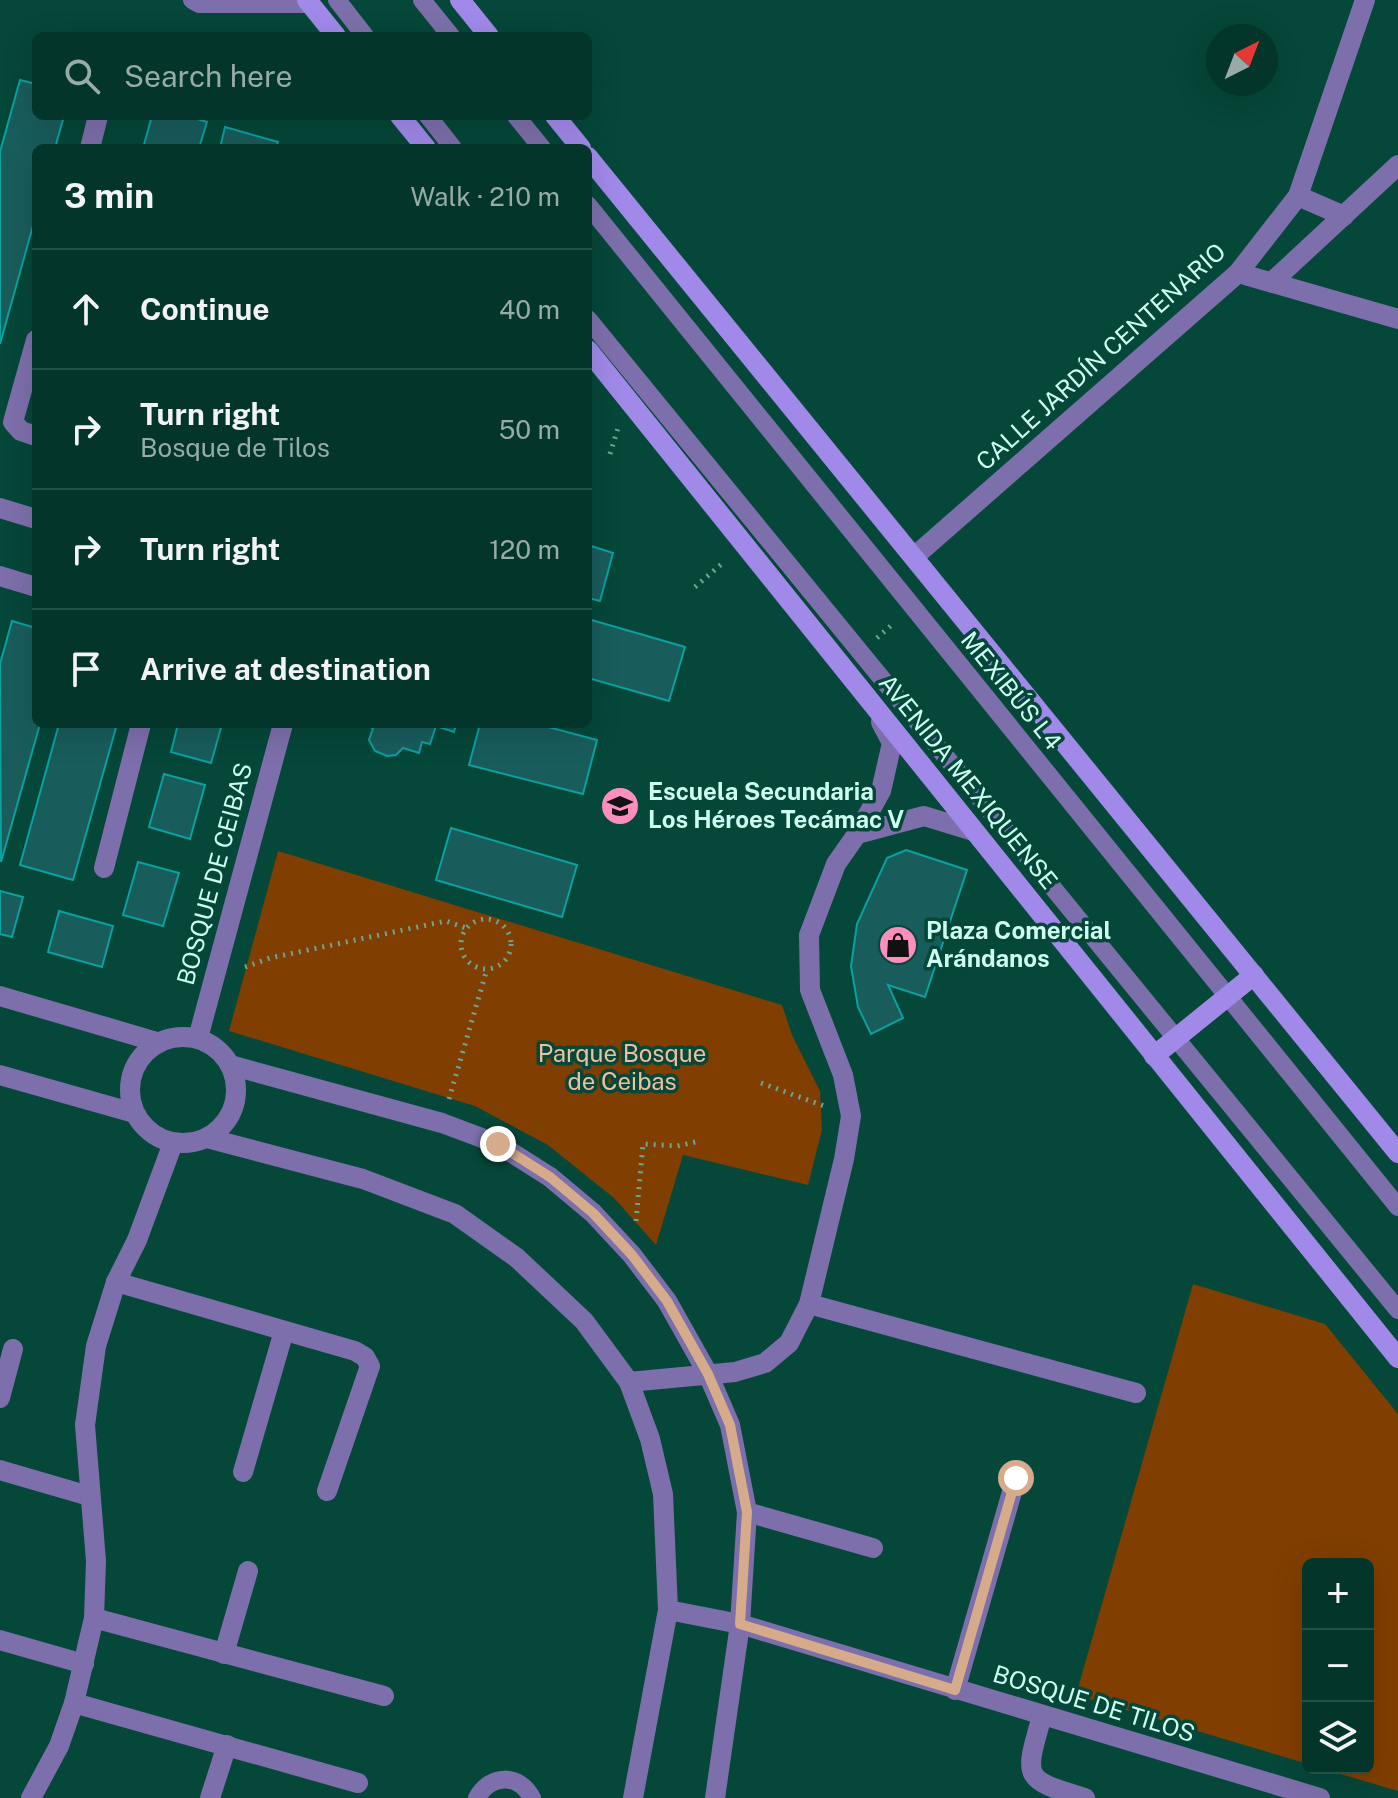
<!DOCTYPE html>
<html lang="en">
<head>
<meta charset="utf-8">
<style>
  body { margin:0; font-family:"Public Sans",sans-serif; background:#124037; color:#f1f3f6 }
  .controls { position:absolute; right:24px; bottom:24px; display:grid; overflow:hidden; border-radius:12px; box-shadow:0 8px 32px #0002 }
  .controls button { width:72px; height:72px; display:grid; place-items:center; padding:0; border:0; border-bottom:2px solid #255047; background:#04352b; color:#f1f3f6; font:40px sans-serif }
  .compass { position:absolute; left:1206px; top:24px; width:72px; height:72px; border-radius:50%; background:#04352b; box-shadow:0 8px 32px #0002; rotate:42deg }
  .stop { position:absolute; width:24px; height:24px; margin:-18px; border:6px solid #d6ab8b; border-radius:50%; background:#fff }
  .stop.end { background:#d6ab8b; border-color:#fff; box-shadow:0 2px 8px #0008 }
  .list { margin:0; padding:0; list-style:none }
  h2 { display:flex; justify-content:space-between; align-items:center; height:104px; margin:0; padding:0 32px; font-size:34px }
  h2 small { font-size:26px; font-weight:400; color:#97aba9 }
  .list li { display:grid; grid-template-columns:52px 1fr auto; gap:24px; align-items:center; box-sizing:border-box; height:120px; padding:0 32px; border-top:2px solid #255047 }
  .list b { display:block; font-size:30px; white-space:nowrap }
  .list p { margin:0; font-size:26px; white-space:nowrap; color:#97aba9 }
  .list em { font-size:26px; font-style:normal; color:#97aba9 }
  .icon { flex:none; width:44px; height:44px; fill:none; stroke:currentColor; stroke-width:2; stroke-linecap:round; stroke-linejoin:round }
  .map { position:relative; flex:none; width:1398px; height:1798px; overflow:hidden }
  .search { position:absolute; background:#04352b; box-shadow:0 8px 32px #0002; left:32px; top:32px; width:560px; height:88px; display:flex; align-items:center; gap:20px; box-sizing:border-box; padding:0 28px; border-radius:12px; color:#97aba9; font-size:30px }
  .panel { position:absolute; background:#04352b; box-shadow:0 8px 32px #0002; left:32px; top:144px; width:560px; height:584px; border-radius:12px }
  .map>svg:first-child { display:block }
</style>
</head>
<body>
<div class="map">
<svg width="1398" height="1798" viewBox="0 0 1398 1798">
  <rect width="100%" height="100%" fill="#054739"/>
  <g fill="#803e00">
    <path d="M278,851L782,1005L792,1035L820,1091L822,1130L808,1185L683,1155L656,1245L614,1198L548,1145L475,1106L229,1031Z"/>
    <path d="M1193,1284L1325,1324L1398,1414V1791L1320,1768H1368V1564H1308V1764L1076,1695Z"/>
  </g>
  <g fill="#195c5c" stroke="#0aa1a0" stroke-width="2">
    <path d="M20,80L36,84V116H64L55,148H36V215L0,344V152Z"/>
    <path d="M152,116H188L207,122L199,148H143Z"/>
    <path d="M225,127L278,142L276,148H220Z"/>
    <path d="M588,545L613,553L600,601L588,598Z"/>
    <path d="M588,619L685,647L669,701L588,678Z"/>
    <path d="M12,621L36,628V724H40L1,862L0,664Z"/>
    <path d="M59,724H117L73,880L20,865Z"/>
    <path d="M178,724H222L211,763L171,752Z"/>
    <path d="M360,724H456L454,732L436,726L430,744L422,742L419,753L403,748L396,755L387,756L375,751L369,740L373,728Z"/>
    <path d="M480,724H537L597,740L583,794L469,765Z"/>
    <path d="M164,774L205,785L190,839L149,827Z"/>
    <path d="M451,828L577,865L562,917L436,880Z"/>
    <path d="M906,850L967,870L925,997L888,985L903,1018L871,1034L858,1007L851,966L857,924L887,858Z"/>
    <path d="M138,862L179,873L163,926L123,915Z"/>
    <path d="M0,891L23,897L12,937L0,934Z"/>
    <path d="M59,911L113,926L102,967L48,952Z"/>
  </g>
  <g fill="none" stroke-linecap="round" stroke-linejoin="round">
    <g stroke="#6ca697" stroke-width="5" stroke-dasharray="2 6" stroke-linecap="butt">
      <path d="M610,454L618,428"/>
      <path d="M695,587L725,561"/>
      <path d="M877,638L894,623"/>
      <circle cx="486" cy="944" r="25"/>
      <path d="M245,967L270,958L446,921L466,928"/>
      <path d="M761,1083L824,1106"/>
      <path d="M449,1099L487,969"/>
      <path d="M636,1221L643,1144L677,1146L700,1141"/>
    </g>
    <g stroke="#7d6fab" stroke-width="18">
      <path d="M192,0L199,4H310"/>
      <path d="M337,0L365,36"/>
      <path d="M422,0L451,36"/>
      <path d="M428,116L453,148"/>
      <path d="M516,116L542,148"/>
      <path d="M588,205L1398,1207"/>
      <path d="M588,319L1398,1310"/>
      <path d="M477,1798C490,1774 519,1773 532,1798"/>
    </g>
    <g stroke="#7d6fab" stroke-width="20">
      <path d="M90,148L98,116"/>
      <path d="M1298,196L1344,216"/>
      <path d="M1238,273L1398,319"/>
      <path d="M1272,282L1398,165"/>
      <path d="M36,340L13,422L21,431L36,436"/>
      <path d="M0,508L36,519"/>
      <path d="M915,556L1238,273L1298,196L1365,0"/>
      <path d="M0,576L36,587"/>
      <path d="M857,834L924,816L973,831"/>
      <path d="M104,868L141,724"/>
      <path d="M0,996L157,1042"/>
      <circle cx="183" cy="1090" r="53"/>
      <path d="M198,1038L283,724"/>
      <path d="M230,1065L442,1123L498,1144L550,1177L593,1213L632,1255L667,1301L708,1374L730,1425L747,1512L740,1624L715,1798"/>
      <path d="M0,1075L134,1113"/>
      <path d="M207,1138L363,1179L455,1214L517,1258L584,1321L629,1382L650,1439L663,1494L668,1610L633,1798"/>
      <path d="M116,1282L355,1351L365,1357L370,1366L327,1491"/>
      <path d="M809,1304L1136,1393"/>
      <path d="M629,1382L735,1372L765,1363L789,1343L809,1304L844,1159L851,1116L843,1075L810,990L809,935L836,864L857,834L881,791L892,743L881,722"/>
      <path d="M0,1398L13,1349"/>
      <path d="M0,1470L89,1496"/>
      <path d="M243,1472L284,1331"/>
      <path d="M747,1512L873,1548"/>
      <path d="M668,1610L740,1624L1320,1798"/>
      <path d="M94,1618L384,1696"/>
      <path d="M0,1640L84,1664"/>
      <path d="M224,1654L248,1571"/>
      <path d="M955,1690L1016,1478"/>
      <path d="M74,1703L358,1783"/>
      <path d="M1042,1716C1024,1779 1022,1779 1085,1798"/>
      <path d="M31,1798L59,1746L74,1703L94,1618L96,1561L85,1425L96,1346L116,1282L137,1240L173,1143"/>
      <path d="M210,1798L227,1745"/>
    </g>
    <g stroke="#a189e9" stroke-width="20">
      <path d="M307,0L336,36"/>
      <path d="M460,0L489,36"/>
      <path d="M400,116L426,148"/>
      <path d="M555,116L581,148"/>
      <path d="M588,157L1398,1153"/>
      <path d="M588,350L1398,1358"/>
      <path d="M1154,1056L1254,975"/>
    </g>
  </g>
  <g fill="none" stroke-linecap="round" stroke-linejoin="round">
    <path stroke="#d6ab8b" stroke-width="10" d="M498,1144L550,1177L593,1213L632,1255L667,1301L708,1374L730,1425L747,1512L740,1624L955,1690L1016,1478"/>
  </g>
  <defs>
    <symbol id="school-disc" viewBox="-11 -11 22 22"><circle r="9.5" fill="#fe8ebd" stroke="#054739"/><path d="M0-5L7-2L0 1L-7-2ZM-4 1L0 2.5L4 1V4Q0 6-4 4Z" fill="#111"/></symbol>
    <symbol id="shop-disc" viewBox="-11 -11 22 22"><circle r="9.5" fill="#fe8ebd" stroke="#054739"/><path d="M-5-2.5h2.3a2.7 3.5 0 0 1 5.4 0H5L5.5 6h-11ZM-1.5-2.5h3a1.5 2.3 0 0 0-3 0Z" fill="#111"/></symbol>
  </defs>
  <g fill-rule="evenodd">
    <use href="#school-disc" x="598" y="784" width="44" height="44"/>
    <use href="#shop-disc" x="876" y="923" width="44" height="44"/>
  </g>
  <g text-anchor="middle" stroke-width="7" stroke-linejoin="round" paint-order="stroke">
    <g font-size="24" fill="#cefff0" stroke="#054739">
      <text transform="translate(1101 357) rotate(-42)" y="8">CALLE JARDÍN CENTENARIO</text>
      <text transform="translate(1011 691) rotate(51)" y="8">MEXIBÚS L4</text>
      <text transform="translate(968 782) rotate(51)" y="8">AVENIDA MEXIQUENSE</text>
      <text transform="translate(215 874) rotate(-75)" y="8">BOSQUE DE CEIBAS</text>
      <text transform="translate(1094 1704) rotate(17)" y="8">BOSQUE DE TILOS</text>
    </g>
    <g font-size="24" font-weight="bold" fill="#cefff0" stroke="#054739" text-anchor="start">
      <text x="648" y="800">Escuela Secundaria<tspan x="648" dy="28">Los Héroes Tecámac V</tspan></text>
      <text x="926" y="939">Plaza Comercial<tspan x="926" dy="28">Arándanos</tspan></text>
    </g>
    <g font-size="24" fill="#efbf9f" stroke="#054739">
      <text x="622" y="1062">Parque Bosque<tspan x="622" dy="28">de Ceibas</tspan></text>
    </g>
  </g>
</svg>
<div class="controls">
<button>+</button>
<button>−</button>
<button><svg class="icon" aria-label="layers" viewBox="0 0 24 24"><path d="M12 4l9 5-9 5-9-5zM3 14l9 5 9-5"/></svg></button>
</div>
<svg class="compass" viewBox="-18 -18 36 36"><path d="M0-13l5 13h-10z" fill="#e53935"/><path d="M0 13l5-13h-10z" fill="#97aba9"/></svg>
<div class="stop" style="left:1016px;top:1478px"></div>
<div class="stop end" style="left:498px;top:1144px"></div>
<div class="search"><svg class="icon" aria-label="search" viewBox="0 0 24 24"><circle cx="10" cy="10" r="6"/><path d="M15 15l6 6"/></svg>Search here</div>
<section class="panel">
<h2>3 min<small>Walk · 210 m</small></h2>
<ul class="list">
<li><svg class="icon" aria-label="ahead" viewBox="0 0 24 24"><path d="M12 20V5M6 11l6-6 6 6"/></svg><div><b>Continue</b></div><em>40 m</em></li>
<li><svg class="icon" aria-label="right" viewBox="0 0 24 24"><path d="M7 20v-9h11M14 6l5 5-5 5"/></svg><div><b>Turn right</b><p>Bosque de Tilos</p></div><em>50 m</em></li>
<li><svg class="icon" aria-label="right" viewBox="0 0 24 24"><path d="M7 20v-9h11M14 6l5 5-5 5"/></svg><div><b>Turn right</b></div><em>120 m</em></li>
<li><svg class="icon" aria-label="arrive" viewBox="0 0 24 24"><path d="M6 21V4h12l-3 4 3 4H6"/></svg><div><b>Arrive at destination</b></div></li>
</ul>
</section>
</div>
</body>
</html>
